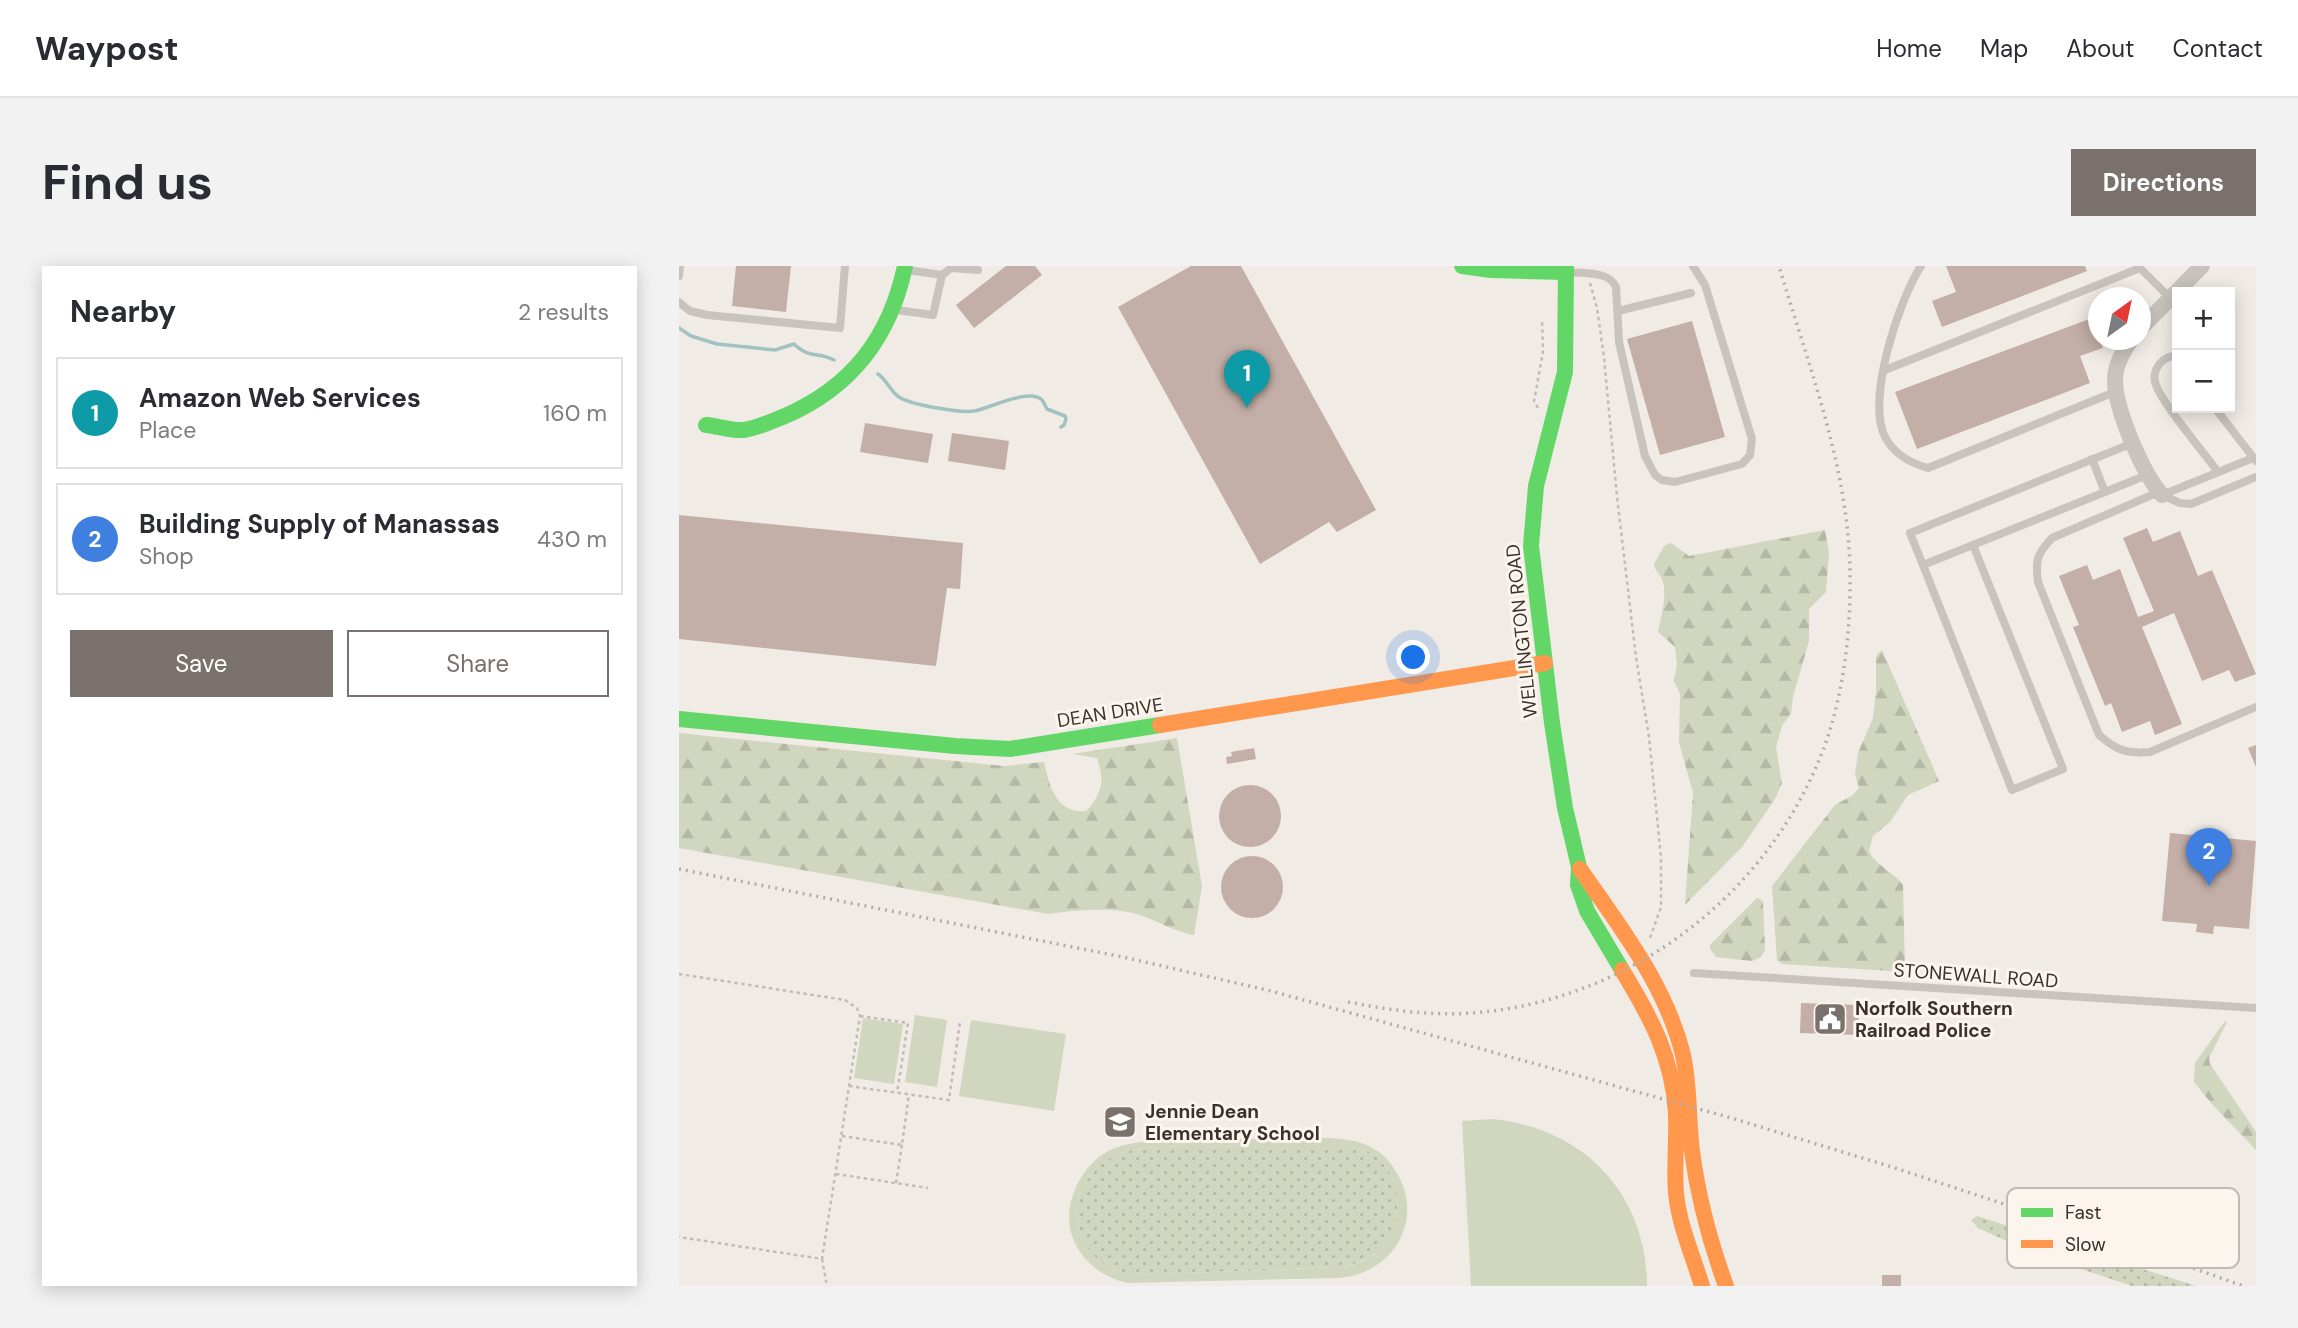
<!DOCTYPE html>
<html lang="en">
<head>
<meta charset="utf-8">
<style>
  body { margin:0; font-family:"DM Sans",sans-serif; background:#f2f2f3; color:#2b2b33 }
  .controls { position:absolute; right:21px; top:21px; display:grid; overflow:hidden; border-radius:0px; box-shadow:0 4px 18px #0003 }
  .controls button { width:63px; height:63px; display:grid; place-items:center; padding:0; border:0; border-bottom:2px solid #e1e1e2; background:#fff; color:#2b2b33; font:35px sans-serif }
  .compass { position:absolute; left:1409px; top:21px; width:63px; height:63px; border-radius:50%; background:#fff; box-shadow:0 4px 18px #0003; rotate:33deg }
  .you { position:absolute; left:735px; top:392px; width:24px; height:24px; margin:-18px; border:5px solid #fff; border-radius:50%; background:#1a73e8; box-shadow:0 0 0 10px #1a73e833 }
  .badge { display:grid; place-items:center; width:46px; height:46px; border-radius:50%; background:#7a716c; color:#fff; font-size:23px; font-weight:700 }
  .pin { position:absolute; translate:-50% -58px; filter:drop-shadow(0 2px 4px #0008) }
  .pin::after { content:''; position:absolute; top:37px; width:24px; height:21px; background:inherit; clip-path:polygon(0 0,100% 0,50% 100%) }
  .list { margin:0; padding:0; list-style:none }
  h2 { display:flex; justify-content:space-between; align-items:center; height:91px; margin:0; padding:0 28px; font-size:30px }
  h2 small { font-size:23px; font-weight:400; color:#7c7c81 }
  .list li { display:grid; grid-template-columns:46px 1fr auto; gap:21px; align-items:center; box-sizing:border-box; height:112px; margin:0 14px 14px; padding:0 14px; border:2px solid #e1e1e2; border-radius:0px }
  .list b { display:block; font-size:26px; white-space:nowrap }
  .list p { margin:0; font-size:23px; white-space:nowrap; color:#7c7c81 }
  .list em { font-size:23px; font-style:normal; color:#7c7c81 }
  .actions { display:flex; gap:14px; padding:21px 28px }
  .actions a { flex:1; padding:16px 0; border:2px solid #7a716c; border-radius:0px; text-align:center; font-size:24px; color:#7a716c }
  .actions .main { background:#7a716c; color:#fff }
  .map { position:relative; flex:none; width:1577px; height:1020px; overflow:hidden; border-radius:0px }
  header { display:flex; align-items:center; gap:42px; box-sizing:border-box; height:98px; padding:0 35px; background:#fff; border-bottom:2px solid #e1e1e2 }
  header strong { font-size:33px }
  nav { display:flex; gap:38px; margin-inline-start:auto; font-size:24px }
  .intro { display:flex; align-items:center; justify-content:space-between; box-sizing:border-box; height:168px; padding:0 42px }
  h1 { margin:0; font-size:49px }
  .button { padding:18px 32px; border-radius:0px; background:#7a716c; color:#fff; font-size:24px; font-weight:700 }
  main { display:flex; gap:42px; padding:0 42px }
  aside { flex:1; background:#fff; border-radius:0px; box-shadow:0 4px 18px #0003 }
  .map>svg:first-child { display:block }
</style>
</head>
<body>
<header>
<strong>Waypost</strong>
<nav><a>Home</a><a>Map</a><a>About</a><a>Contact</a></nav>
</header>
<div class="intro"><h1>Find us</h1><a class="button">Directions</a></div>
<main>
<aside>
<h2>Nearby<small>2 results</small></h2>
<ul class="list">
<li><span class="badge" style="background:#0f9aa8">1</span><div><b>Amazon Web Services</b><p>Place</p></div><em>160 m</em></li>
<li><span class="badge" style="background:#3f7fe0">2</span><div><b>Building Supply of Manassas</b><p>Shop</p></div><em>430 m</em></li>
</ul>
<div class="actions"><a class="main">Save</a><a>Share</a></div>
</aside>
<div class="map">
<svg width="1577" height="1020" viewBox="0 0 1577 1020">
  <defs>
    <pattern id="grass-dots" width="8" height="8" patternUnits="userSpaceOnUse" patternTransform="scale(1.75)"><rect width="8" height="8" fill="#d1d6bf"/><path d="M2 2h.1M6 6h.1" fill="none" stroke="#b4b8a4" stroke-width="1.8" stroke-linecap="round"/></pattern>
    <pattern id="forest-firs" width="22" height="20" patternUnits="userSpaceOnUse" patternTransform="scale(1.75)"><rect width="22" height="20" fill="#d1d6bf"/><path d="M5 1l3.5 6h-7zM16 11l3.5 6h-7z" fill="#b4b8a4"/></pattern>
  </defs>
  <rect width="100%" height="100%" fill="#f0ebe5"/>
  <g fill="url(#grass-dots)">
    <path d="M649,880C664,880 679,880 692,887C724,906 727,958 702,983C691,994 677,998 663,1001L453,1009C427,1003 408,990 400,963C391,935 409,900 437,889C464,878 498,881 527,881C568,880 608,880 649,880Z"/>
    <path d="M1298,950L1517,1020H1453L1354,987L1299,962L1292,954Z"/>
  </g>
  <g fill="url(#forest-firs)">
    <path d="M1146,264L1150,286L1147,326L1130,343V375L1114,431L1112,447L1103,460L1097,481L1103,517L1096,533L1063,581L1006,639L1014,527L1000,476L1001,428L995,415L998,399L996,381L979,366C982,351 989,328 983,313C980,307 976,305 975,298L985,280L992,277L1010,290Z"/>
    <path d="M1203,384L1260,515L1229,529L1211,556L1194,570L1190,585C1198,601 1214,605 1224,619L1226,706L1103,698L1098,694L1093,620L1156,539L1174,529L1180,522L1176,508L1179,487L1194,452L1197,426V390Z"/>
    <path d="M0,467L325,500L365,496C370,519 377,548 407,545C423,529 426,514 418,492L393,488L498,472L523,620L515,669C496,666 481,656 463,650C439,640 395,644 369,648L0,582Z"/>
    <path d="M1078,632L1084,635L1086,684L1082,691L1073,695L1037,691L1031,683V679Z"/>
    <path d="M1546,755L1548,756L1530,792L1531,798L1577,866V884L1532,837L1515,816L1516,797Z"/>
  </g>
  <g fill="#d1d6bf" fill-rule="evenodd">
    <path d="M236,749L268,754L258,821L226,816Z"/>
    <path d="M184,752L224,758L215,818L175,812Z"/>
    <path d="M292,754L387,768L375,845L280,830Z"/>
    <path d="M813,853C905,862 967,927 968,1020H792L783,855Z"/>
    <path d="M640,872C659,872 680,873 697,884C708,891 715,901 721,913C744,961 709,1009 659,1012L448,1017C423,1011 402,995 393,970C382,937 404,894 436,882C461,873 490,875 516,874C557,873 599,872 640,872ZM649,880C664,880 679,880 692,887C724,906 727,958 702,983C691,994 677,999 663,1001L453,1009C427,1003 408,990 400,963C391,935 409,900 437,889C464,878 498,881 527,881C568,880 608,880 649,880Z"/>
  </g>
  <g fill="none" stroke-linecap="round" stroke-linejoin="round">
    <g stroke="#a1c2c1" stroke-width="3.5">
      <path d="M0,62L12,70L38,78L96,84L115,78C132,94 138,85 155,94"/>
      <path d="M199,108C208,114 211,125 220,131C232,139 281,147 295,145C309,143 351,121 363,134C365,136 366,140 368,143L386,150L387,153L385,159L382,161"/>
    </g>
  </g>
  <g fill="#c3afa7">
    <path d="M57,0H112L107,46L53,40Z"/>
    <path d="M327,0H356L363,9L295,62L277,39Z"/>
    <path d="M512,0H562L697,244L658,266L650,256L581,298L439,41Z"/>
    <path d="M1267,0H1406L1408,5L1263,61L1253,35L1277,26Z"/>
    <path d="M1413,52L1424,82L1401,90L1411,117L1238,183L1216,126Z"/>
    <path d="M1013,55L1046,171L981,189L948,73Z"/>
    <path d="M186,157L254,168L249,197L181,186Z"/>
    <path d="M273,167L330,175L326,204L269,195Z"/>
    <path d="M0,249L284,277L281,323L268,322L257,400L0,373Z"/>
    <path d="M1468,262L1474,276L1501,265L1519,310L1533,304L1577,408L1556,416L1550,404L1523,415L1495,347L1463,361L1503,458L1476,469L1471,455L1443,466L1432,437L1426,440L1394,361L1400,359L1380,310L1408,299L1414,314L1441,303L1459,351L1475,345L1444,272Z"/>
    <path d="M1577,479V501L1569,482Z"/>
    <path d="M575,482L577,493L548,498L547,491L553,490L552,486Z"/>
    <circle cx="571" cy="550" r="31"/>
    <path d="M1491,567L1577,575L1570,663L1535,660L1534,668L1517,666L1518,658L1483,655Z"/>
    <circle cx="573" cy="621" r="31"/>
    <path d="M1122,737L1180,739L1179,769L1121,767Z"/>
    <rect x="1203" y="1009" width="19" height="11"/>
  </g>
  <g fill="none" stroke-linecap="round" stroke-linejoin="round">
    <g stroke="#c2bbb6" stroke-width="2.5" stroke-dasharray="3.5 3.5" stroke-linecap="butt">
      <path d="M911,17L918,42L925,91L938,231L957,391L970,471L982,592V641L971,672"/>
      <path d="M859,142L855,135L864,86L863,53"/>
      <path d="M0,708L166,734L178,742L181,750L143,993L0,971"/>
      <path d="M181,750L229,757L218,827"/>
      <path d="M170,820L270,834L281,756"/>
      <path d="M163,870L223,879L230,828"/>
      <path d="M157,908L249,922"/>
      <path d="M217,917L223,879"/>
      <path d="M143,993L148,1020"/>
    </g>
    <g stroke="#c9c3be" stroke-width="8">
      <path d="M1242,0C1220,34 1187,133 1206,171C1215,188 1231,197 1249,202L1438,125"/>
      <path d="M1459,0L1491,32"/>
      <path d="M891,6C906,8 930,5 937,21L940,76L966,190L976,209L983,214L996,216L1063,198L1071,189L1073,173L1026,19L1014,0"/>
      <path d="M263,9L272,2L299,4"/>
      <path d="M0,10L1,0"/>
      <path d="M0,36L11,45L28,49L161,62L166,0"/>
      <path d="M218,44L254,49L263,9L228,4"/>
      <path d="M939,45L1012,27"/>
      <path d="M1498,92L1496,90C1484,90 1473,103 1476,116C1480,134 1526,188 1539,206"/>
      <path d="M1206,104L1461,2"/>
      <path d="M1536,142L1577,195"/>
      <path d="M1413,193L1426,226L1244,299L1231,267L1454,177"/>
      <path d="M1426,226L1468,209"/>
      <path d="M1480,226L1373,272C1358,288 1356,294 1359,316L1420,469C1437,484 1447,488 1471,486L1577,441"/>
      <path d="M1483,229L1501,237L1512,238L1577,211"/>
      <path d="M1483,229L1574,192"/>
      <path d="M1244,299L1333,524L1384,503L1294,279"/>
      <path d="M1015,707L1577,742"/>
    </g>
    <g stroke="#c9c3be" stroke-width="16">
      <path d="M1462,62L1523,0"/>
      <path d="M1452,74C1444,85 1436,100 1436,114C1436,143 1464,208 1483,229"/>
    </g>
    <g stroke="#63d668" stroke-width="16">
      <path d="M783,0L812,4L887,6"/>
      <path d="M887,0L886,106L857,220L852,280L873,457L886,542L900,601L899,619L908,645L943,704"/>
      <path d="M27,159C39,160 52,165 65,164C79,162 93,155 106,150C173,121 211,71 226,0"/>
      <path d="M0,453L276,480L331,483L481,459"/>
    </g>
    <g stroke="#ff974d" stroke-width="16">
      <path d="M481,459L866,397"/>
      <path d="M901,603C941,661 987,719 1004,789C1011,821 1009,853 1013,885C1019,931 1031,976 1047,1020"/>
      <path d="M943,704C971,750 994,792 997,847C998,874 995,901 997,927C1000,959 1014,990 1023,1020"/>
    </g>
    <g stroke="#b1aca8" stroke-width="3.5" stroke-dasharray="2 5" stroke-linecap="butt">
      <path d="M0,603L444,691L592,725L1049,851L1213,901L1461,983L1564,1020"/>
      <path d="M669,736C710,744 751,750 793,747C952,735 1091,628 1146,479C1165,425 1172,364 1171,307C1170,202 1129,99 1100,0"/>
    </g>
  </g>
  <defs>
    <symbol id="civic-square" viewBox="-11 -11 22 22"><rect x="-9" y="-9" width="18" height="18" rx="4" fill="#7a716c" stroke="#fbf5ee"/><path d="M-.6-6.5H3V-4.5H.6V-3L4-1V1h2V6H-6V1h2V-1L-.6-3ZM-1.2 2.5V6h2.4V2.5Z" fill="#fff"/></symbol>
    <symbol id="school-square" viewBox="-11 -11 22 22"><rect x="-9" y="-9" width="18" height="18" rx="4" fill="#7a716c" stroke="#fbf5ee"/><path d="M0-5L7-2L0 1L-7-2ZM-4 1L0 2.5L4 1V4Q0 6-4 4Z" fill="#fff"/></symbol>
  </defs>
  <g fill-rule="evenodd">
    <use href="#civic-square" x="1132" y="734" width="38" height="38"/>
    <use href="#school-square" x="422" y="837" width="38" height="38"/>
  </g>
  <g text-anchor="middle" stroke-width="6" stroke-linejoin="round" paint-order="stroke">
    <g font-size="19" fill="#3b302b" stroke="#fbf5ee">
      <text transform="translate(842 365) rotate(-96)" y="7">WELLINGTON ROAD</text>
      <text transform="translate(431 446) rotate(-9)" y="7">DEAN DRIVE</text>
      <text transform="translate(1297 709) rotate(4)" y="7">STONEWALL ROAD</text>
    </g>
    <g font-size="19" font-weight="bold" fill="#3b302b" stroke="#fbf5ee" text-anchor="start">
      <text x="1176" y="749">Norfolk Southern<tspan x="1176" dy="22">Railroad Police</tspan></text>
      <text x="466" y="852">Jennie Dean<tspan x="466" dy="22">Elementary School</tspan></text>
    </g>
  </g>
  <rect x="1328" y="922" width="232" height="80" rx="10" fill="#fbf5ee" stroke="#c1bab4" stroke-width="2"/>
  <rect x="1342" y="942" width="32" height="9" fill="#63d668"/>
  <rect x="1342" y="974" width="32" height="8" fill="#ff974d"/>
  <g font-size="19" fill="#3b302b">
    <text x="1386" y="953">Fast</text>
    <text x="1386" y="985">Slow</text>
  </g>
</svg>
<div class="controls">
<button>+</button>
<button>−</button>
</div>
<svg class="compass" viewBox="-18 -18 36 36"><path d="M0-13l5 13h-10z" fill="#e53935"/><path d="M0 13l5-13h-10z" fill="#7c7c81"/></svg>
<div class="you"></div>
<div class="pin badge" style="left:568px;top:142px;background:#0f9aa8">1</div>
<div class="pin badge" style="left:1530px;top:620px;background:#3f7fe0">2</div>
</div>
</main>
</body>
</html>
